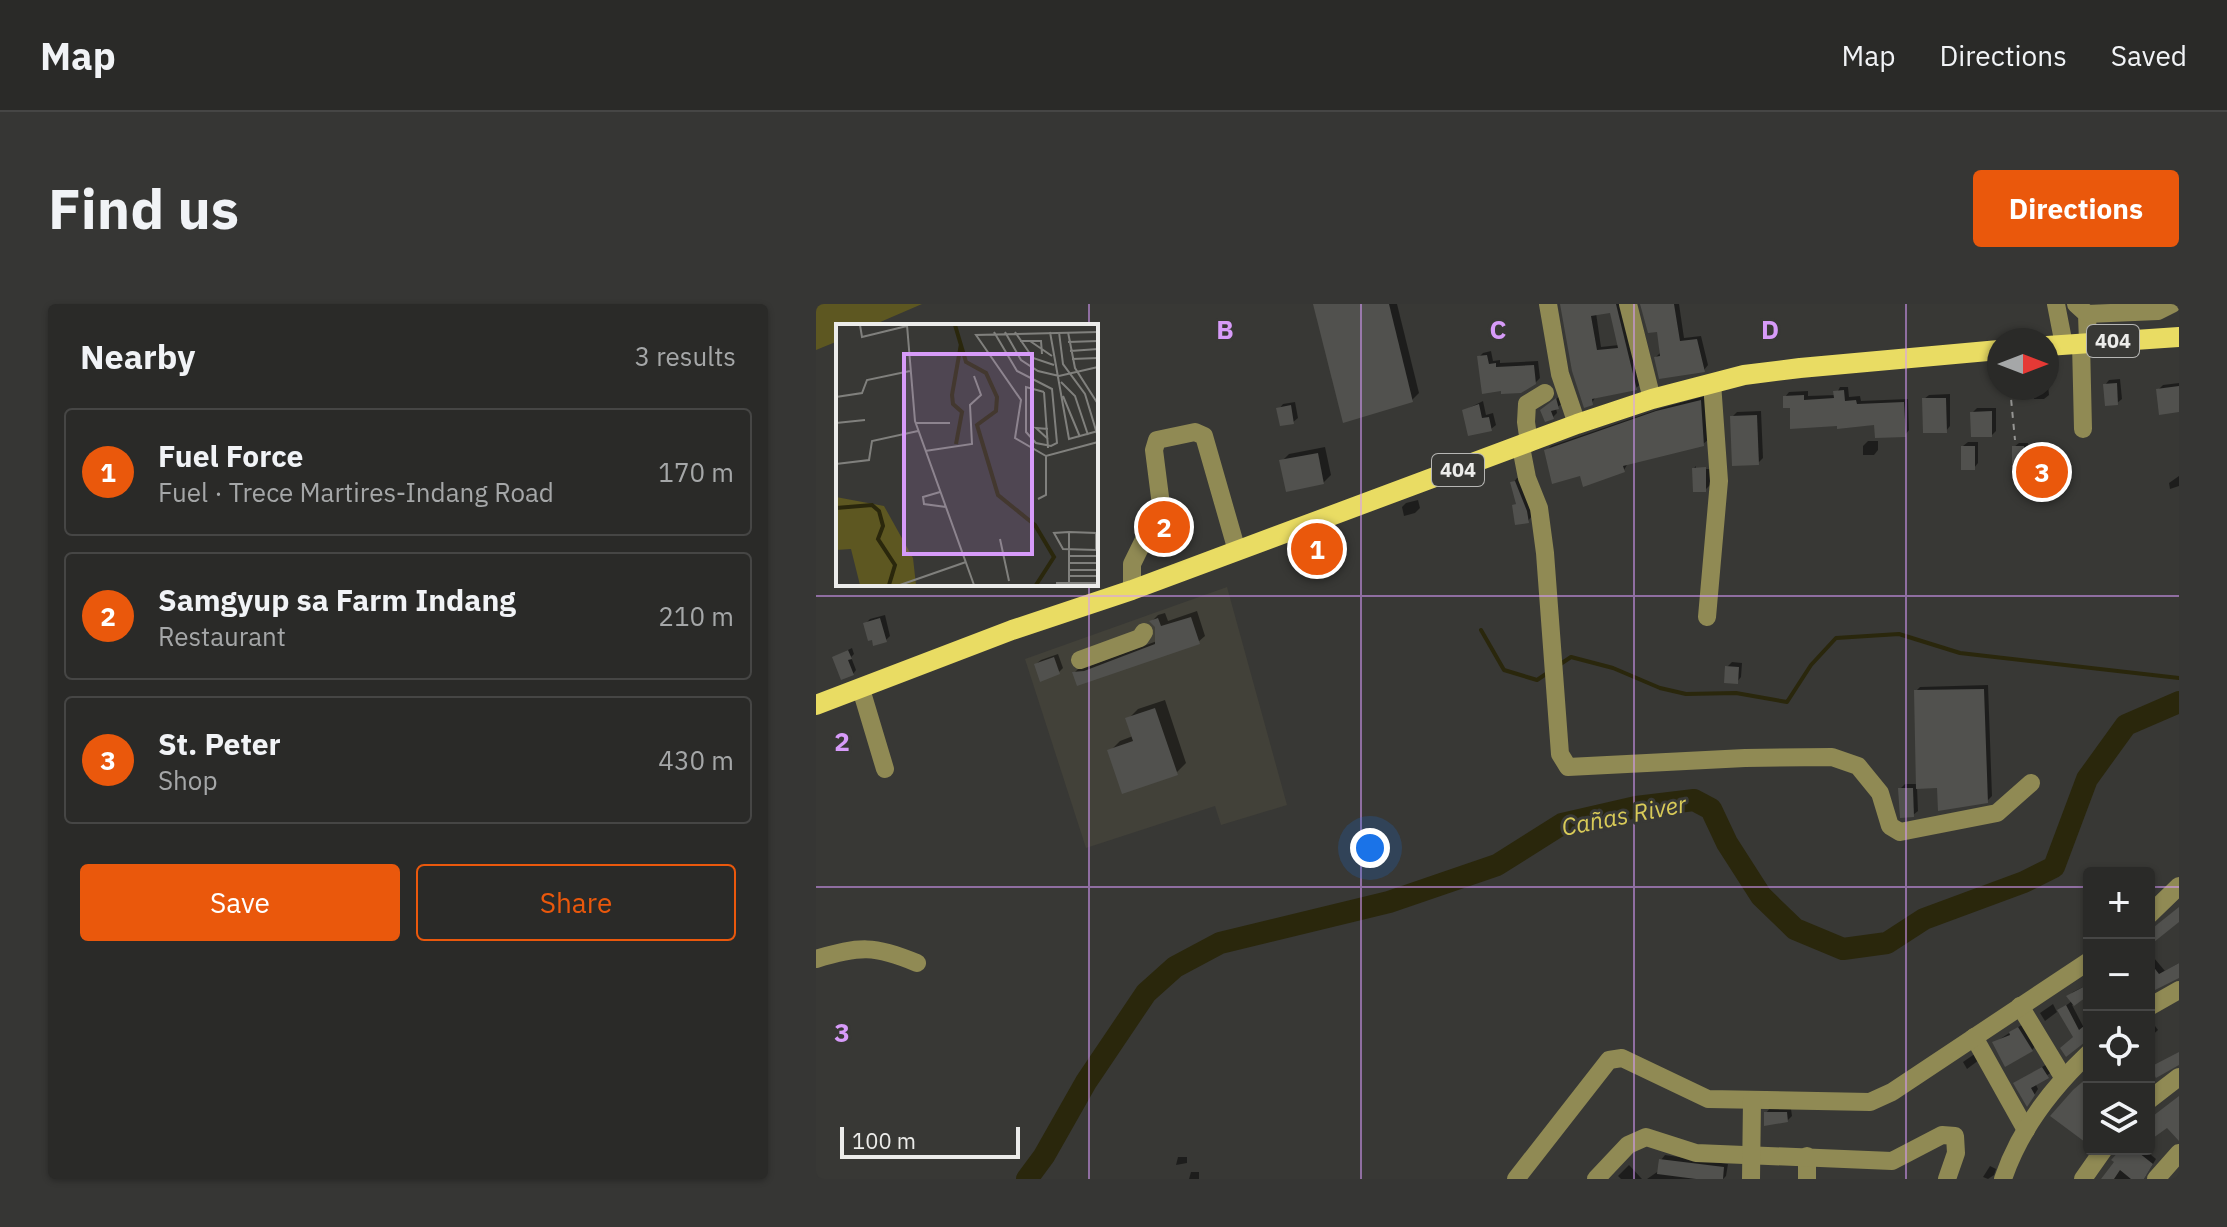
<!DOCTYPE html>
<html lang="en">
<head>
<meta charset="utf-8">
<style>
  body { margin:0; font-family:"IBM Plex Sans",sans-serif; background:#363634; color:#f1f3f6 }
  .controls { position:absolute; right:24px; bottom:24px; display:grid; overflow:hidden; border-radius:8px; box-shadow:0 2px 6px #0004 }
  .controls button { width:72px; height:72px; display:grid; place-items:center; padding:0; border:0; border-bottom:2px solid #464645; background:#2a2a28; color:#f1f3f6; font:40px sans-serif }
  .compass { position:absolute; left:1171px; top:24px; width:72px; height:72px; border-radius:50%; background:#2a2a28; box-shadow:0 2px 6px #0004; rotate:90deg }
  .scale { position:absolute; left:24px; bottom:20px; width:180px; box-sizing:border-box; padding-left:8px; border:4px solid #ececea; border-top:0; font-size:22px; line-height:28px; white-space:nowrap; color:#ececea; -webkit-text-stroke:6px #383835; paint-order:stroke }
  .you { position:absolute; left:554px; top:544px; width:28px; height:28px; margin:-20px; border:6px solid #fff; border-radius:50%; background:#1a73e8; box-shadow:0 0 0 12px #1a73e833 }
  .badge { display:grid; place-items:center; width:52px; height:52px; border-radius:50%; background:#ea580c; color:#fff; font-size:26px; font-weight:700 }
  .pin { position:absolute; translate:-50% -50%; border:4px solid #fff; box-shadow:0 2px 8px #0006 }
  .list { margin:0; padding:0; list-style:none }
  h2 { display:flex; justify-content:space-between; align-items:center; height:104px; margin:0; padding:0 32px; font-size:34px }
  h2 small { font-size:26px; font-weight:400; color:#a5a7a8 }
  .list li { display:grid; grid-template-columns:52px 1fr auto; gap:24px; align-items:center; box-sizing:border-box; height:128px; margin:0 16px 16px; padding:0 16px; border:2px solid #464645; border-radius:8px }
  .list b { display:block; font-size:30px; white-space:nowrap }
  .list p { margin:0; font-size:26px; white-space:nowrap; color:#a5a7a8 }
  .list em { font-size:26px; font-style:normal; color:#a5a7a8 }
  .actions { display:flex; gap:16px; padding:24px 32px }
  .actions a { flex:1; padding:18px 0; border:2px solid #ea580c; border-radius:8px; text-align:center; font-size:28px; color:#ea580c }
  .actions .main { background:#ea580c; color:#fff }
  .icon { flex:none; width:44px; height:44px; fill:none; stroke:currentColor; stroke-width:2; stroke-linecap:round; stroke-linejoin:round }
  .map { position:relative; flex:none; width:1363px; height:875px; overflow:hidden; border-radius:8px }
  header { display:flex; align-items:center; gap:48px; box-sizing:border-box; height:112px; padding:0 40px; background:#2a2a28; border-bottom:2px solid #464645 }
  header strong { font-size:38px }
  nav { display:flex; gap:44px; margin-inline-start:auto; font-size:28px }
  .intro { display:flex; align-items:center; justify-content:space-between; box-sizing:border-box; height:192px; padding:0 48px }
  h1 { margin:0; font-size:56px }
  .button { padding:20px 36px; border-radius:8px; background:#ea580c; color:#fff; font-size:28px; font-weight:700 }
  main { display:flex; gap:48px; padding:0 48px }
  aside { flex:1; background:#2a2a28; border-radius:8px; box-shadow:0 2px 6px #0004 }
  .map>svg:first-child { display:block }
</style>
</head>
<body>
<header>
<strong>Map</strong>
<nav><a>Map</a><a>Directions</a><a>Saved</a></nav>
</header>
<div class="intro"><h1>Find us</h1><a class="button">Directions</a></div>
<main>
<aside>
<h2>Nearby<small>3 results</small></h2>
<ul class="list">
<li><span class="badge">1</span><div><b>Fuel Force</b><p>Fuel · Trece Martires-Indang Road</p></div><em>170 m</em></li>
<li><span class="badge">2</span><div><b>Samgyup sa Farm Indang</b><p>Restaurant</p></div><em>210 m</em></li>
<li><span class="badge">3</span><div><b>St. Peter</b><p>Shop</p></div><em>430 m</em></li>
</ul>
<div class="actions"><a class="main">Save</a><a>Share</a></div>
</aside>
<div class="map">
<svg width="1363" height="875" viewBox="0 0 1363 875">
  <rect width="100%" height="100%" fill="#383835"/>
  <path fill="#424139" d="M411,283L471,501L405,521L399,502L270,544L209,355Z"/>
  <path fill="#5d5721" d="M0,0H106L55,22H22V37L0,46Z"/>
  <g fill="#0007" fill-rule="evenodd">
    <path d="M499,0H581L603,89L596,96Z"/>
    <path d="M746,0H805L825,80L820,84L780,92L776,99ZM796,7L803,41L785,43L780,9Z"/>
    <path d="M826,0H863L868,34L885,32L892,61L888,66L840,53L844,49L842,26Z"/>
    <path d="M675,47L677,57L684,56V59L722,57L724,74L719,79L687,88L663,53L667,49Z"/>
    <path d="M1231,70L1233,91L1228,95H1218V84H1231Z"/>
    <path d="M1304,75L1306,95L1301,99L1289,81L1293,76Z"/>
    <path d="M1363,79V106L1342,86L1347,81Z"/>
    <path d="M1024,83H1032L1033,93L1044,92L1045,97L1092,95L1093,126L1089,131L1060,118L976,102L969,93L973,88L992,87V92L1020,91Z"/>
    <path d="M1134,90V122L1130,127L1108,95L1113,91Z"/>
    <path d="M744,92L747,99L740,104L741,109L737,113L731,102Z"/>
    <path d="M889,92L892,136L887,140L812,159L808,166L765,169L730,147L735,142L846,104Z"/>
    <path d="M667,97L670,111L677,109L680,121L675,125L649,106Z"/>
    <path d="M479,98L482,114L477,118L463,105L467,100Z"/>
    <path d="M1161,104H1180V127L1176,131L1156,109Z"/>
    <path d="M945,107L947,154L942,159L916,113L921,108Z"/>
    <path d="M1052,137H1062V146L1058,151H1047V142Z"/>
    <path d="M1152,138H1162V159L1158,164L1147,142Z"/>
    <path d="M1203,139H1212V156L1207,161L1198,143Z"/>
    <path d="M509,143L515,171L507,179L466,157L473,150Z"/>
    <path d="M880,162V165H894V181L889,186L878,164Z"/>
    <path d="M1363,172V182L1354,185L1353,179Z"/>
    <path d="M701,174H704L716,212L712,217L698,202L702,198L697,179Z"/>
    <path d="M602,196L604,204L599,209L588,212L586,203L590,199Z"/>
    <path d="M381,307L389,332L382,338L262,379L259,368L265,362L276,361L341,337V323L336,317L342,311L349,309L352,317Z"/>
    <path d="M69,311L74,332L70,336L57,334L49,320L54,315Z"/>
    <path d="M36,344L38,350L35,353L40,366L37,370L18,353Z"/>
    <path d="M242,350L247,364L243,368L220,360L225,356Z"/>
    <path d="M916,358L926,359L925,373L921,378L911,363Z"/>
    <path d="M1172,381L1176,492L1171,497L1123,482L1101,483L1102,507L1097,511L1084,485L1089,480H1102L1100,387L1104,383Z"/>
    <path d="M349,396L370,459L360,469L294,447L304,437L317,432L312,415L322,405Z"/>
    <path d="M1333,648L1349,667L1363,659V673L1333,687Z"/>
    <path d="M1273,680V691L1256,701L1268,724L1273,720V731L1260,733L1244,706L1256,697L1253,692L1257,688Z"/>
    <path d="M1237,700L1241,708L1229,717L1224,709Z"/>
    <path d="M1336,718L1342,726L1333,734V720Z"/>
    <path d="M1207,720L1220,741L1216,746L1178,739Z"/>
    <path d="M1160,749L1163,756L1151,765L1147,758Z"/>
    <path d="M1231,760L1236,768L1219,779L1222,785L1215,796L1200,779Z"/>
    <path d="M954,804L975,805L976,812L971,817L950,809Z"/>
    <path d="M1308,845H1328L1340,855L1328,875H1287Z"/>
    <path d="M849,851L912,860L910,872L907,875H831L844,866L845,856Z"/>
    <path d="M362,853H371V859L360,861Z"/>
    <path d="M813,861L826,875H805L802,872Z"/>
    <path d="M1174,862L1180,865L1178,871L1172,875L1167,873Z"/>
    <path d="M375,868H383V875H373Z"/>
  </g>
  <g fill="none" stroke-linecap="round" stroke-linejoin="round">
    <g stroke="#2a270c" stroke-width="4">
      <path d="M665,326L688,366L721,376L733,368"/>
      <path d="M743,361L755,353L797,364L844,384L870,390L920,389L971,398L995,361L1020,334L1083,330L1144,349L1363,374"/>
    </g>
    <path stroke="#2a270c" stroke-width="22" d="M211,875L228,852L270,778L330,689L359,663L404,639L573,598L681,561L746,520L820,503L878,496L895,505L911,539L945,592L979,625L1027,645L1071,639L1108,615L1208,578L1238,563L1271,475L1310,421L1363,398"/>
  </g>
  <g fill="#51514e" fill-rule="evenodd">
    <path d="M497,0H573L597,98L527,119Z"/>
    <path d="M744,0H800L821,86L776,95L777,101L768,104L756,67ZM794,9L802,44L781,46L775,12Z"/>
    <path d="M824,0H858L864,37L881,35L889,68L843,75L838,53L844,52L841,28L832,29Z"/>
    <path d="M671,51L673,60L680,59V63L718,61L720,80L705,89L685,90V87L666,90L661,52Z"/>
    <path d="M1301,79L1302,101L1289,102L1287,80Z"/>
    <path d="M1363,82V108L1343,111L1340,85Z"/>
    <path d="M1028,86L1029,97L1040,96L1041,100L1088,98L1090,133L1059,134L1058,121L1021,125V122L974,125V104H967V92L988,91V96L1018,94L1017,87Z"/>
    <path d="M740,94L743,105L735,107L738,115L729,118L724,106Z"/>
    <path d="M1106,94H1130L1131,129H1107Z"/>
    <path d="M885,96L888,142L807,162L809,168L767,183L764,172L736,180L728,146L840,107Z"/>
    <path d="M663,100L666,114L673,113L676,127L652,132L646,106Z"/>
    <path d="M475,101L478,120L464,122L460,104Z"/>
    <path d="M1176,107V133H1155L1154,108Z"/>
    <path d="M941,111L943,161L916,162L914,112Z"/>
    <rect x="1145" y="142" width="14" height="24"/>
    <rect x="1196" y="142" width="12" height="21"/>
    <path d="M502,149L508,180L470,188L463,156Z"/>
    <path d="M890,163V188H877L876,164Z"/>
    <path d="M699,177L711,207L713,219L699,221L696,201L700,200L694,178Z"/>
    <path d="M375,313L384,340L261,382L256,368L268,367L339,340V323L333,317L342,314L345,322Z"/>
    <path d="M64,314L71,338L57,342L56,336L52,337L47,319Z"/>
    <path d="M32,346L36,355L32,356L38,371L25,376L16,353Z"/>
    <path d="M238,353L244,370L224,378L218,360Z"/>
    <path d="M909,362L923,363L922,380L908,379Z"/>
    <path d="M1168,385L1172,499L1122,507L1121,484L1100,485L1098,386Z"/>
    <path d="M339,404L362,471L306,490L291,446L317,437L309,414Z"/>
    <path d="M1082,484H1097L1098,513L1084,514Z"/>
    <path d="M1363,603V618L1333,642V627Z"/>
    <path d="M1333,657L1343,670L1363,659V674L1333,689Z"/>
    <path d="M1273,680V691L1258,702L1250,692Z"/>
    <path d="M1250,701L1263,726L1273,718V735L1250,753L1244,744L1257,733L1241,706Z"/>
    <path d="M1202,723L1217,747L1189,763L1176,738L1194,731L1193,728Z"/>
    <path d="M1363,748V761L1340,774L1334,763Z"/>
    <path d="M1226,763L1233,774L1215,784L1219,791L1211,803L1197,779Z"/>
    <path d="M1273,772V841L1234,812L1257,786Z"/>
    <path d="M1363,792V837L1351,824L1337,834L1333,829V815Z"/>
    <path d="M948,808H971L972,818L948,822Z"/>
    <path d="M1305,845H1318L1337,860L1328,875H1315L1304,866L1298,875H1285L1298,858L1295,856Z"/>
    <path d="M843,855L908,863L907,875H880L841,870Z"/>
  </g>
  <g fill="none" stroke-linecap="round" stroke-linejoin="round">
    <path stroke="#959593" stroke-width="2" stroke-dasharray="6 6" stroke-linecap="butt" d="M1194,84L1199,136"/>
    <g stroke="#908a54" stroke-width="18">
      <path d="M732,0L744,70L761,120"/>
      <path d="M812,0L836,95"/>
      <path d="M1240,0L1248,41"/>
      <path d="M1260,0L1271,10L1272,39"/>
      <path d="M1271,10L1342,7L1356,0"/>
      <path d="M1265,39L1267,125"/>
      <path d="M713,139L710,118L711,100L729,89"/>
      <path d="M705,143L711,174L723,204L729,249L744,450L752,463L929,454L1016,453L1042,462L1064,489L1074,522L1084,528L1181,509L1215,479"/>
      <path d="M316,286V260L345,201L338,146L341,136L379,128L388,132L421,247"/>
      <path d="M891,313L903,177L896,79"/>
      <path d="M264,356L324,334L328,328"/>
      <path d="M45,385L69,465"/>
      <path d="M1333,611L1363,582"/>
      <path d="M0,655C44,642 58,641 101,659"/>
      <path d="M1204,702L1247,773"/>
      <path d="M1333,703L1363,686"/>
      <path d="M1158,733L1210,826"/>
      <path d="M1333,796L1363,773"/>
      <path d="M991,852V875"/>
      <path d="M700,875L793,756L806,754L892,795L1054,798L1076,788L1273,657"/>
      <path d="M780,875L812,841L830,833L880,849L1076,857L1126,831L1139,832L1140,849L1131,875"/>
      <path d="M935,875L936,796"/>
      <path d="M1187,875C1203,827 1237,783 1273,749"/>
      <path d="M1267,875L1288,845"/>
      <path d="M1340,875L1363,849"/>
    </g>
    <g stroke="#e9dc63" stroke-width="20">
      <path d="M1231,42L1363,33"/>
      <path d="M0,401L196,326L316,286L761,120L836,95L928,71L984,64L1183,46"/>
    </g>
  </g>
  <path fill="none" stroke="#d79bf9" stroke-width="2" stroke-opacity="0.55" d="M273,0V22M545,0V875M818,0V875M1090,0V875M273,280V875M0,292H1363M0,583H1273M1333,583H1363"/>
  <g text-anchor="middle" stroke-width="6" stroke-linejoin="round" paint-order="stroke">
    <g fill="#383835" stroke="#b6b6b4" stroke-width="2">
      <rect x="1271" y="21" width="52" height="32" rx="6"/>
      <rect x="616" y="150" width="52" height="32" rx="6"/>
    </g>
    <g font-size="20" font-weight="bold" fill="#ececea">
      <text x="1297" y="44">404</text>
      <text x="642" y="173">404</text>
    </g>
    <g font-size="24" font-style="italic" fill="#d9cb58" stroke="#383835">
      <text transform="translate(808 512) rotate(-11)" y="8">Cañas River</text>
    </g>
  </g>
  <g transform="translate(20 20)">
    <rect width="262" height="262" fill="#383835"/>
    <path d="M0,173L48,182L77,234L80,261H24L15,225L0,226Z" fill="#5d5721"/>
    <path fill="none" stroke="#2a270c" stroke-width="4" d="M119,1L130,38L150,49L161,73L160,87L141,101L162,171L199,201L218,233L200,261M120,120L126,88L117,80L116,71L125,20M0,184L36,181L43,187L47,202L42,215L59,241L53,261"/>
    <path fill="none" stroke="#80807d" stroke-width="2" d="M24,1L26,13L71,2M71,1L79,97L138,261M158,8L181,47L216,65L221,119L215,122L200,119L190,108V63L208,68M169,8L185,36L202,47L223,52L262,43M179,8L197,34L218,41M214,8L233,115L262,107M223,8L227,40L249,70L262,113M232,8L239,44L262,80M262,8L140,11L185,76L179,114L210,132L262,118M184,17H205L206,30M194,17L216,32M232,18L262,17M234,27L262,25M236,35L262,34M225,58L239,72L252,111M208,68L212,124M227,72L244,113M0,73L26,69L31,56L74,47M0,99L29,96M80,99H114M212,105L200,104L212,115M89,127L136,120L134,81L145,71L138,52M0,140L33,136L36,117L82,107M104,168L87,173L88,180L110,183M202,175L210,171V132M233,208L260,209V226L227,225L218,209ZM164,215L173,257M233,232H262M233,239H262M233,246H262M233,252H262M220,259H262M64,261L130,238M233,261V208"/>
    <path fill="#d79bf9" fill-opacity="0.15" stroke="#d79bf9" stroke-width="4" d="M68,30H196V230H68Z"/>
    <rect width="262" height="262" fill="none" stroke="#ececea" stroke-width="4"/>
  </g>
  <g font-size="26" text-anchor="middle" font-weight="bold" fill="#d79bf9" stroke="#383835" stroke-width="6" stroke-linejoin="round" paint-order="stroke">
    <text x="409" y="35">B</text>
    <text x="682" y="35">C</text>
    <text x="954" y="35">D</text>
    <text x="26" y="447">2</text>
    <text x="26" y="738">3</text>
  </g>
</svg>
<div class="controls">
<button>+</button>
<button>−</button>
<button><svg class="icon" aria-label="locate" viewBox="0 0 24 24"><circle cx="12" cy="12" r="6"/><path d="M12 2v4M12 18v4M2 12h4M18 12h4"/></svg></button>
<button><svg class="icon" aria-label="layers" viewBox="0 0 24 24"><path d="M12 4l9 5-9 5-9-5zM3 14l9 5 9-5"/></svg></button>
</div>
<svg class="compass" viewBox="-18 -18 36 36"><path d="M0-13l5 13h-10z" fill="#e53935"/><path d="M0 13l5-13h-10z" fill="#a5a7a8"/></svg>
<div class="scale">100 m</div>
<div class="you"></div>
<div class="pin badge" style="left:501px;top:245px">1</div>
<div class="pin badge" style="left:348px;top:223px">2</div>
<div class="pin badge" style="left:1226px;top:168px">3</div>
</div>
</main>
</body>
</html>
